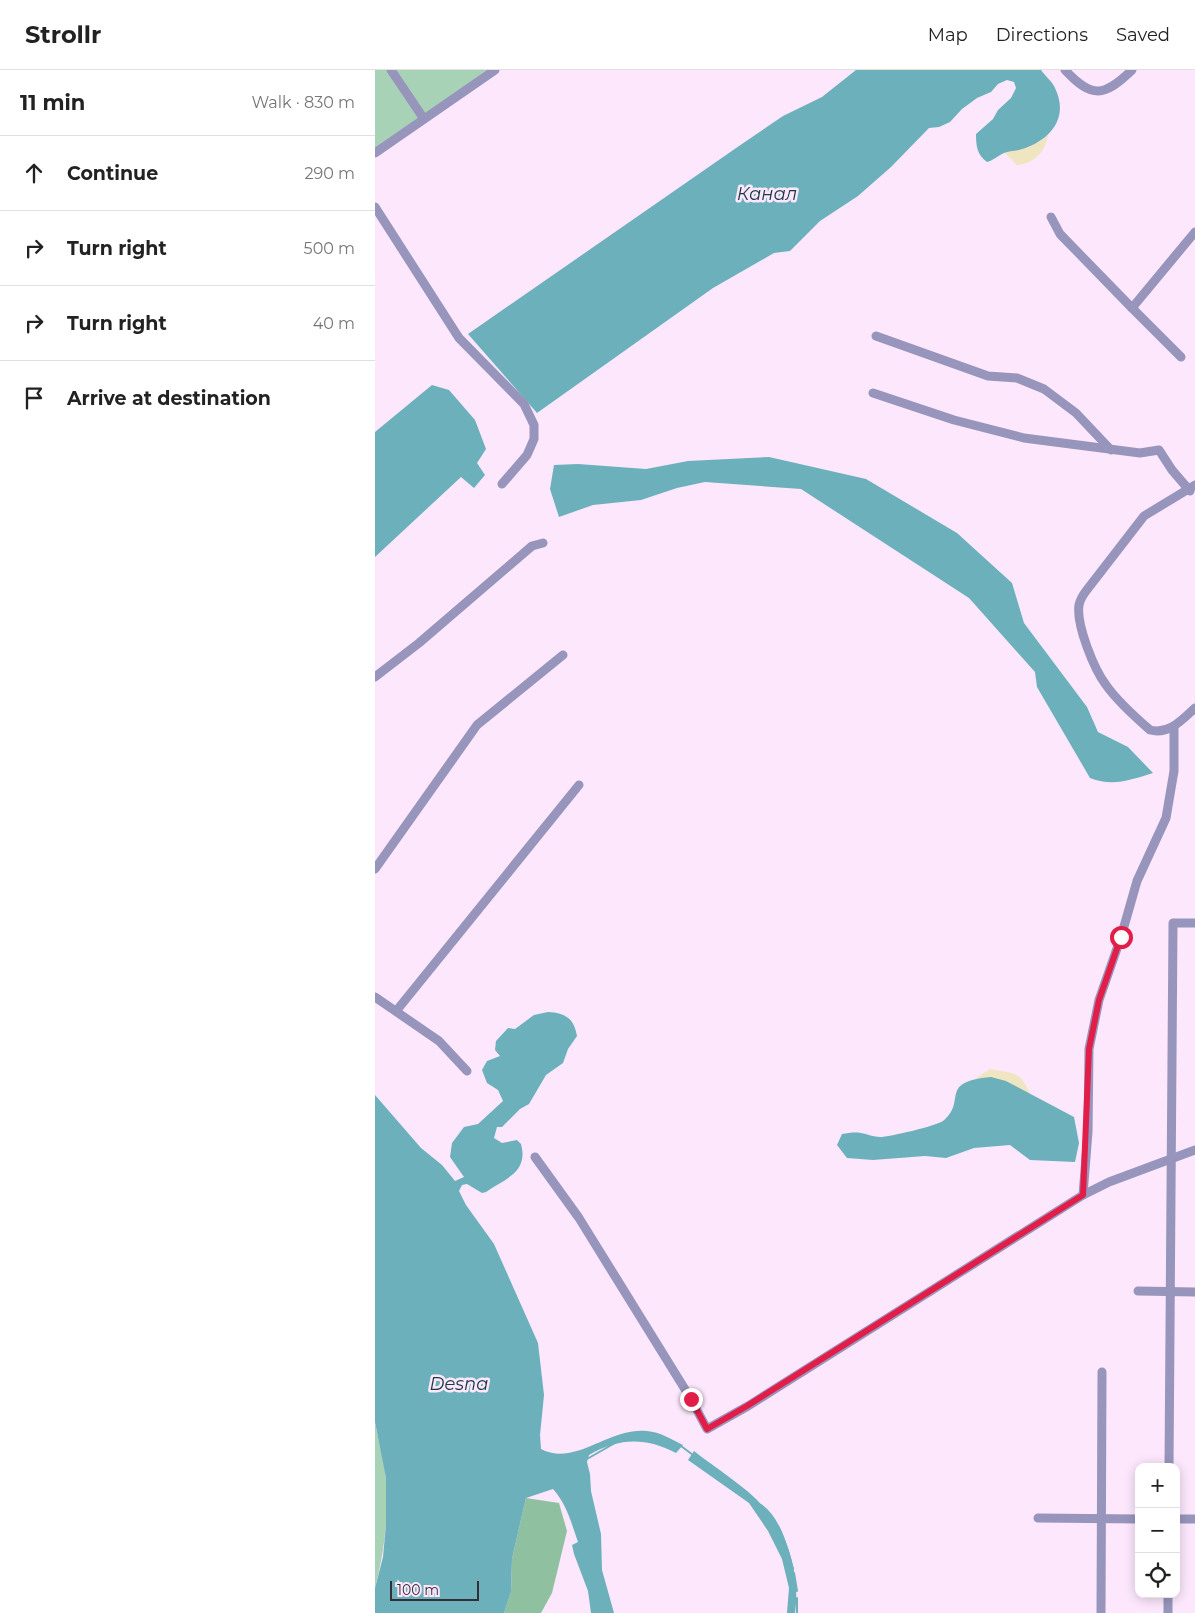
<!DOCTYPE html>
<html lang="en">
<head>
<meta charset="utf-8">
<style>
  body { margin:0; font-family:Montserrat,sans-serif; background:#f2f2f2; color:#222 }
  .controls { position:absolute; right:15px; bottom:15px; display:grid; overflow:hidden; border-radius:10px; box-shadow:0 2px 12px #0003 }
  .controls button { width:45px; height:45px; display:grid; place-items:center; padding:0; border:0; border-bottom:1px solid #e0e0e0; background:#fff; color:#222; font:25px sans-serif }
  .scale { position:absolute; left:15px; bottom:12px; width:89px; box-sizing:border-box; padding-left:5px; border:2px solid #362e36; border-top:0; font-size:14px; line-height:18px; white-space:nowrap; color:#362e36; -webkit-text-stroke:4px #fce7fc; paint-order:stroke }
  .stop { position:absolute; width:15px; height:15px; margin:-11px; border:4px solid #e11d48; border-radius:50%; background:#fff }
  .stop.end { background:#e11d48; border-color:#fff; box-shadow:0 1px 5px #0008 }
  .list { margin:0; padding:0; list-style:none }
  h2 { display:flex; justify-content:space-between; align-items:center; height:65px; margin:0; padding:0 20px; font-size:21px }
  h2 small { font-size:16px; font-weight:400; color:#767676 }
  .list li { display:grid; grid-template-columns:32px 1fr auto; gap:15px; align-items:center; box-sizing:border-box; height:75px; padding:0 20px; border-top:1px solid #e0e0e0 }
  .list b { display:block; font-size:19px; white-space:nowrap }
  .list em { font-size:16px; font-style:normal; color:#767676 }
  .icon { flex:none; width:28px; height:28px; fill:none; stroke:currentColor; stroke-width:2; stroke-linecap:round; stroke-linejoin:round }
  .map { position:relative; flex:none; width:820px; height:1543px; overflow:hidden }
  header { display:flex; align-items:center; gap:30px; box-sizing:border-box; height:70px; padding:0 25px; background:#fff; border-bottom:1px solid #e0e0e0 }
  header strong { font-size:24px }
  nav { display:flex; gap:28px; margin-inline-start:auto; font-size:18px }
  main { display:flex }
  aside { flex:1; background:#fff }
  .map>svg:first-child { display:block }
</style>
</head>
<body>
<header>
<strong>Strollr</strong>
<nav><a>Map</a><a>Directions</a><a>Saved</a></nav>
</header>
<main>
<aside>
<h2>11 min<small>Walk · 830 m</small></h2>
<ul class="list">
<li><svg class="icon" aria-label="ahead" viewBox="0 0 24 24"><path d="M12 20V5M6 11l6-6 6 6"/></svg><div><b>Continue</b></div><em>290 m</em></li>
<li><svg class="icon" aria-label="right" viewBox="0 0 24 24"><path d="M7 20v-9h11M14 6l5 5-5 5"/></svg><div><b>Turn right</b></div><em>500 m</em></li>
<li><svg class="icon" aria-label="right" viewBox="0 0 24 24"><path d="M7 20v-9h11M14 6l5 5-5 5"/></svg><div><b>Turn right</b></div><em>40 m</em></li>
<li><svg class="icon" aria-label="arrive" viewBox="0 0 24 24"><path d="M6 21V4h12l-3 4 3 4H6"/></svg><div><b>Arrive at destination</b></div></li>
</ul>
</aside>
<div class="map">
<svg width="820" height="1543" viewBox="0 0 820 1543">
  <rect width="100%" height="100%" fill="#fce7fc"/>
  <g fill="#a8d2b6">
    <path d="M0,0H116L0,81Z"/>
    <path d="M0,1352C3,1370 9,1390 11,1408C14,1446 9,1483 0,1518Z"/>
  </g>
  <path fill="#8fc1a0" d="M151,1428L184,1433L192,1461L177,1523L166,1543H129L136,1522L137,1489Z"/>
  <g fill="#efe5c0">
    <path d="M673,65C671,81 659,94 642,95L629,82C646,80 660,76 673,65Z"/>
    <path d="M615,999C640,1004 645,1000 656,1026L631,1011L600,1009Z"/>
  </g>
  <g fill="#6cb0bb">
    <path d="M481,0H666C670,6 677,11 680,18C695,49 674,72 644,80C639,81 633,81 629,83C622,86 619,90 612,92C602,85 601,76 601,64L618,49L623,40L636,28L641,18L639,12L632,10L623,14L616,22L602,28L587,39L575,52L564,57L554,58L516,97L483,126L445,151L415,181L399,183L338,218L162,343L93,264L364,76L408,46L447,27Z"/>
    <path d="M57,315L74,320L100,350L111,379L102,393L110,405L99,418L86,407L0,487V362Z"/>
    <path d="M394,387L491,409L582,463L637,513L649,553L712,637L723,662L753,677L778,703C755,710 738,717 715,708L662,617L660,602L594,528L426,419L330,412L302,418L266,430L218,435L184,447L175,419L179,395L203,394L271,399L313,391Z"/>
    <path d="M173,942C190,943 199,948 202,966L193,979L188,993L171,1005L154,1034L145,1039L127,1057H122L119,1068L127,1073L142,1070L146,1074C154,1103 129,1109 111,1122L107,1123L92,1114L87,1115L84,1121L91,1135L119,1174L163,1273L169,1325L165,1365L166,1379C200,1397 234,1357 272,1361C285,1362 296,1369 308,1375L301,1383C270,1367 244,1368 214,1385L212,1392L215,1404L216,1421L226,1464L227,1500L239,1543H216L213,1521L199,1484L197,1475L203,1472C196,1452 192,1435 178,1419L151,1428L137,1489L136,1522L129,1543H0V1518L8,1487L11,1454V1408L0,1352V1025L46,1078L67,1095L80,1111L89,1107L75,1087L77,1073L89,1057L103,1054L128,1031L123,1020L112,1013L107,1000L112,991L125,986L120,980L121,971L133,958L140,959L159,945Z"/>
    <path d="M616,1007L631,1011L699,1047L704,1073L700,1092L655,1090L635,1075L599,1078L571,1088L550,1086L498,1090L472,1088L462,1075L467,1064C473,1063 480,1062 486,1063C492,1064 499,1067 505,1067C514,1067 561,1056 568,1051C593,1031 562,1012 616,1007Z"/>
    <path d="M319,1381C343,1400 375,1419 393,1442C415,1468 425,1510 420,1543H412L414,1518L407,1489L393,1461L374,1433L313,1390Z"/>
  </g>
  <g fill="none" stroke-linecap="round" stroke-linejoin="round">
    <g stroke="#6cb0bb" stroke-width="2">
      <path d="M306,1376L318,1385"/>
      <path d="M212,1389L240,1373"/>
      <path d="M386,1435C405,1449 412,1477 418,1499"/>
      <path d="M419,1503L422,1521"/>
      <path d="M422,1543V1528"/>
    </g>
    <g stroke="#9895bd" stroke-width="9">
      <path d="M16,0L49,49"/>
      <path d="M690,0C717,29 729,27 757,0"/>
      <path d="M0,83L120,0"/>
      <path d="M0,137L84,268L149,334L159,355V369L152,385L127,414"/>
      <path d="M676,147L685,164L757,238"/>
      <path d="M501,266L613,306L642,308L669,319L701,343L736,380"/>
      <path d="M806,287L757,238L820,162"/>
      <path d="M498,323L579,350L649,368L765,383L784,380L797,400L815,421"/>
      <path d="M820,415L769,446L711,521C708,525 705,530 704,535C701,555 719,599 731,615C743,632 760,647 775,660C794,665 807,650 820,638"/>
      <path d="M0,607L44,573L157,476L168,473"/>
      <path d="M0,799L102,655L188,585"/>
      <path d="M0,927L64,971L92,1001"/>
      <path d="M22,940L204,715"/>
      <path d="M160,1087L204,1148L316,1329L332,1359L373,1336L708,1125L734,1112L820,1080"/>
      <path d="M708,1125L713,1062L714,979L724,930L746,867L762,811L791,748L799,701V656"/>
      <path d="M763,1221L820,1222"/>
      <path d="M794,1397L798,853H820"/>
      <path d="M663,1448L764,1449"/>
      <path d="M801,1449H820"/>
      <path d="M726,1543L727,1302"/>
      <path d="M793,1543V1524"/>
    </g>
  </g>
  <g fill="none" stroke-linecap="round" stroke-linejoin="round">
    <path stroke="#e11d48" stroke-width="6" d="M316,1329L332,1359L372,1336L708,1125L714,979L724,930L746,867"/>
  </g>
  <g text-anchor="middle" stroke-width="5" stroke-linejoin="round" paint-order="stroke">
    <g font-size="18" font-style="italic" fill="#183a3f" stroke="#fce7fc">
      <text x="392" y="130">Канал</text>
      <text x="84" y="1320">Desna</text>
    </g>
  </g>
</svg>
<div class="controls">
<button>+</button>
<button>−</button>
<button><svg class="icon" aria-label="locate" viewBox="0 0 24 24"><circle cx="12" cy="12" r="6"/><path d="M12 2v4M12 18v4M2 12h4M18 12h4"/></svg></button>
</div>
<div class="scale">100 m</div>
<div class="stop" style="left:746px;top:867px"></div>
<div class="stop end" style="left:316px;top:1329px"></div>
</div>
</main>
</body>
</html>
